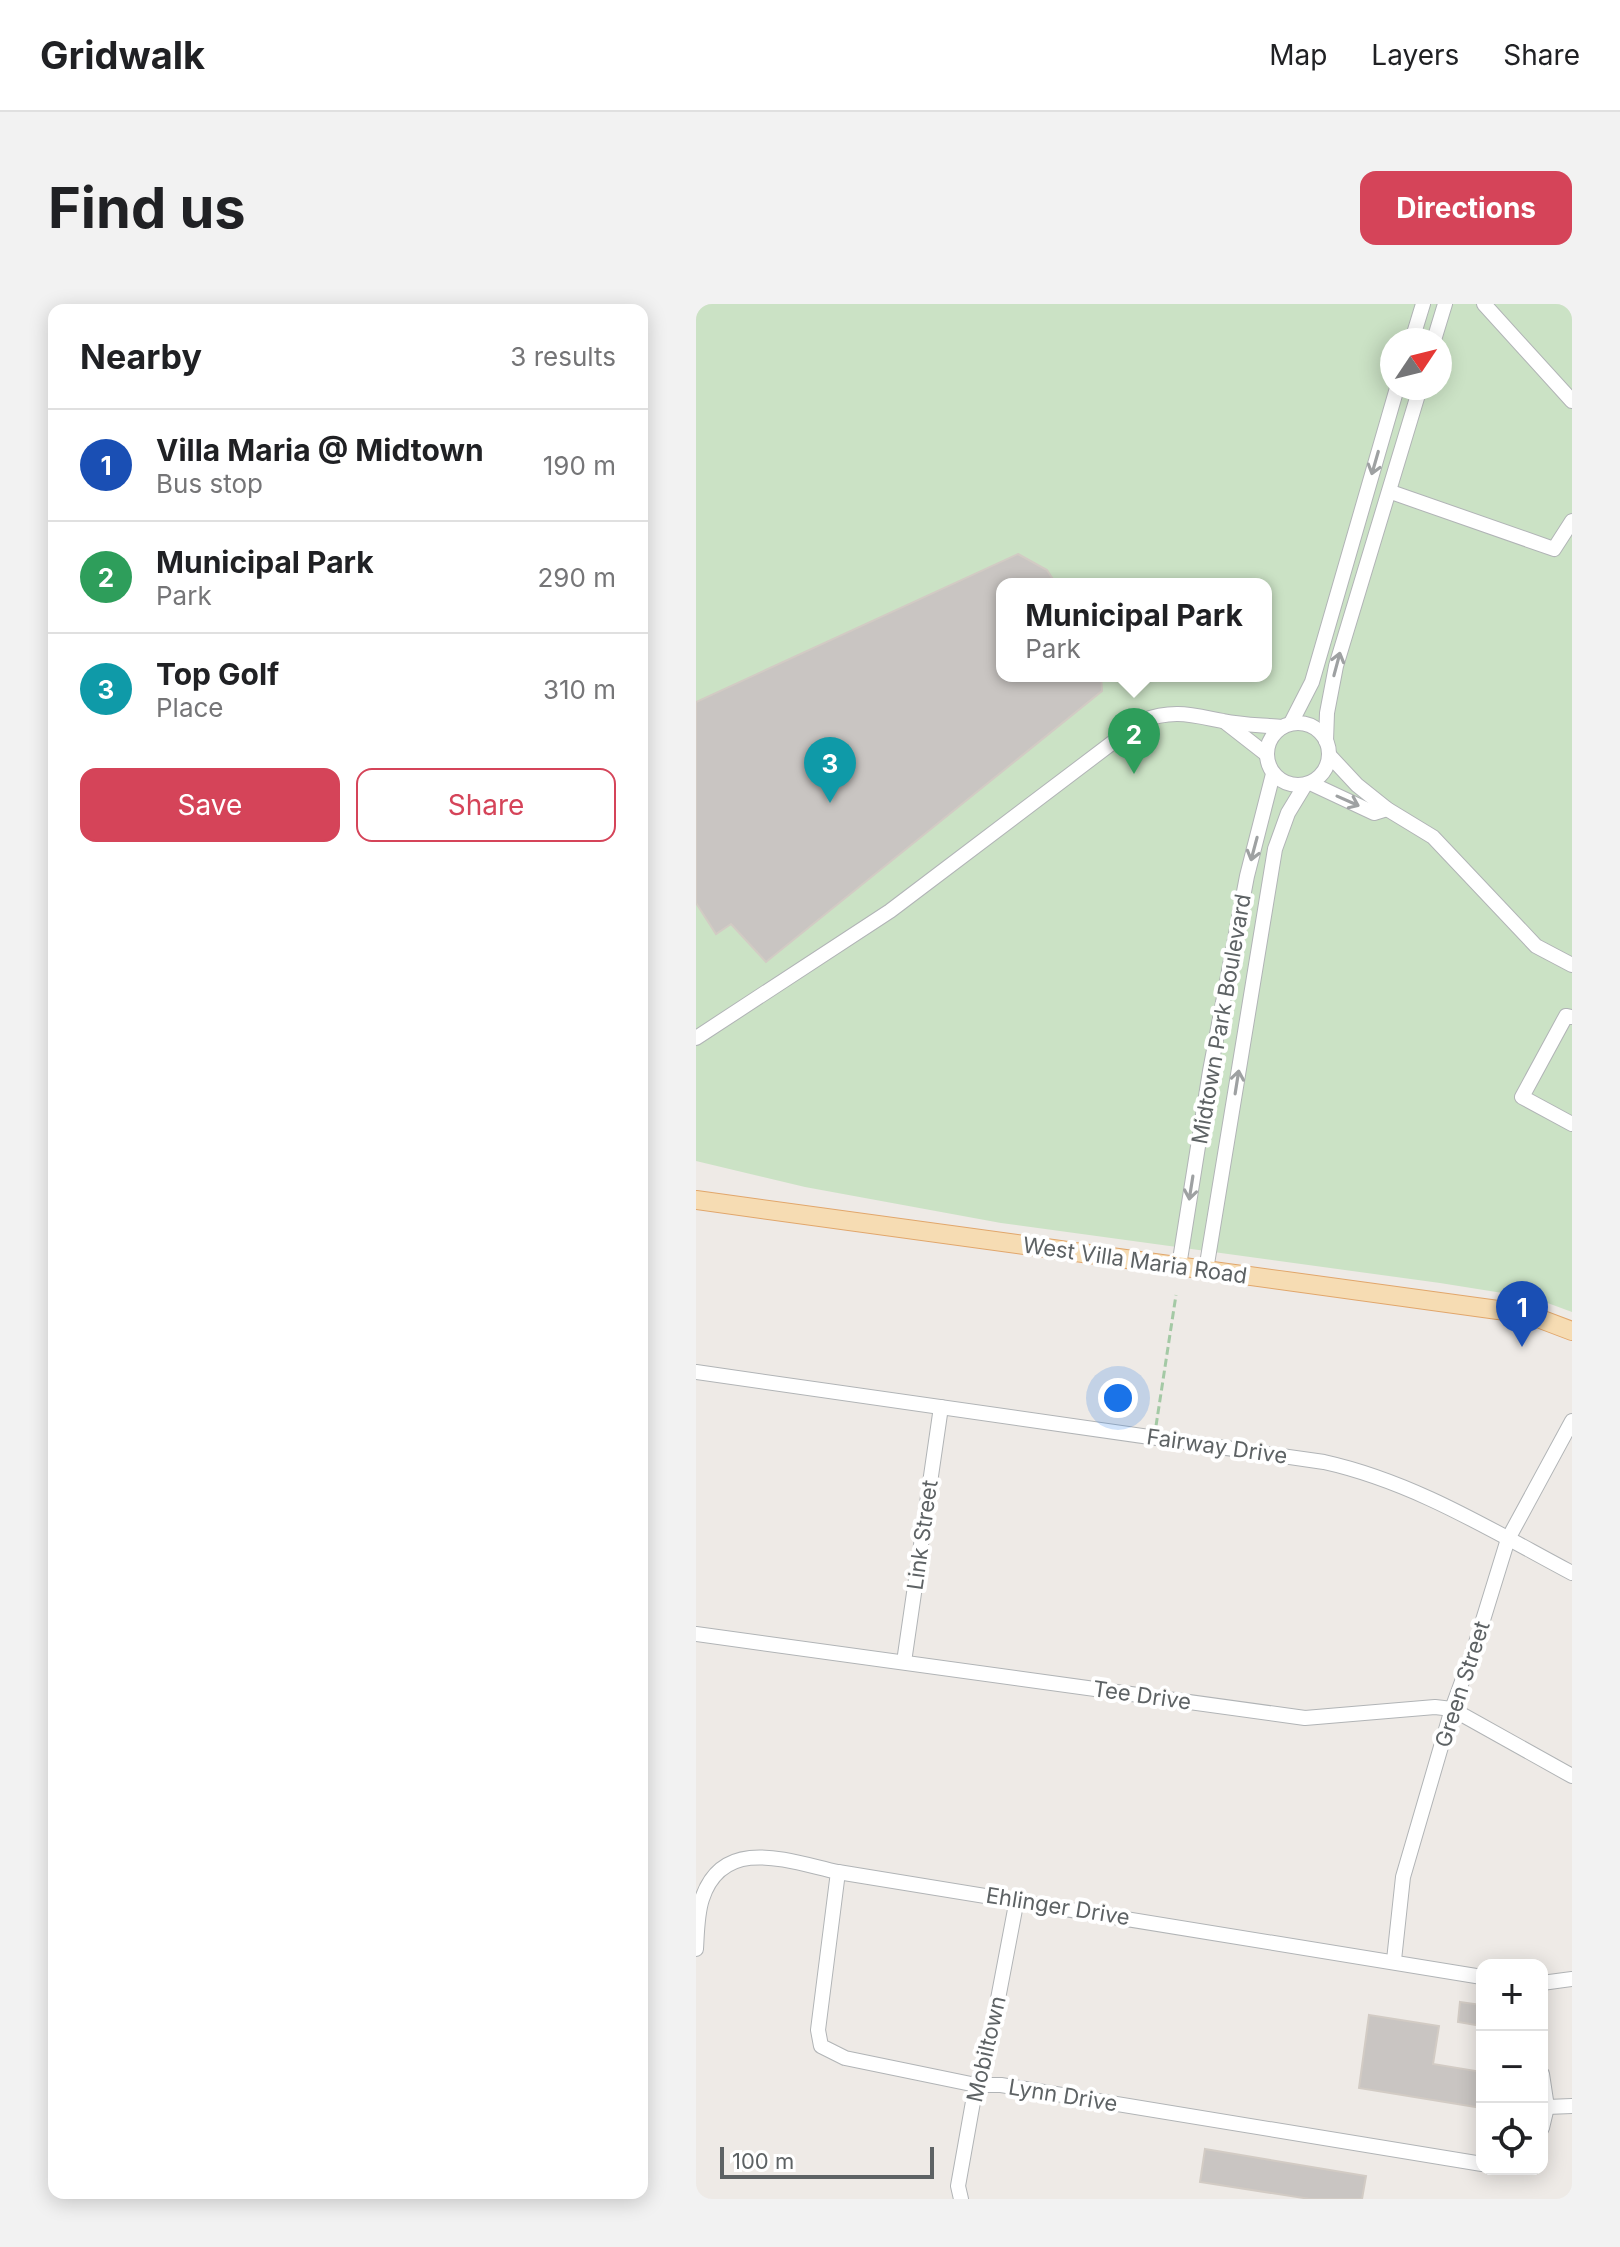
<!DOCTYPE html>
<html lang="en">
<head>
<meta charset="utf-8">
<style>
  body { margin:0; font-family:Inter,sans-serif; background:#f2f2f2; color:#202124 }
  .controls { position:absolute; right:24px; bottom:24px; display:grid; overflow:hidden; border-radius:16px; box-shadow:0 4px 20px #0003 }
  .controls button { width:72px; height:72px; display:grid; place-items:center; padding:0; border:0; border-bottom:2px solid #e0e0e0; background:#fff; color:#202124; font:40px sans-serif }
  .compass { position:absolute; left:684px; top:24px; width:72px; height:72px; border-radius:50%; background:#fff; box-shadow:0 4px 20px #0003; rotate:55deg }
  .scale { position:absolute; left:24px; bottom:20px; width:214px; box-sizing:border-box; padding-left:8px; border:4px solid #5d6264; border-top:0; font-size:22px; line-height:28px; white-space:nowrap; color:#5d6264; -webkit-text-stroke:6px #fff; paint-order:stroke }
  .you { position:absolute; left:422px; top:1094px; width:28px; height:28px; margin:-20px; border:6px solid #fff; border-radius:50%; background:#1a73e8; box-shadow:0 0 0 12px #1a73e833 }
  .badge { display:grid; place-items:center; width:52px; height:52px; border-radius:50%; background:#d54459; color:#fff; font-size:26px; font-weight:700 }
  .pin { position:absolute; translate:-50% -66px; filter:drop-shadow(0 2px 4px #0008) }
  .pin::after { content:''; position:absolute; top:42px; width:28px; height:24px; background:inherit; clip-path:polygon(0 0,100% 0,50% 100%) }
  .popup { position:absolute; left:300px; top:274px; width:276px; height:104px; box-sizing:border-box; display:grid; place-content:center; border-radius:16px; background:#fff; filter:drop-shadow(0 2px 6px #0005); font-size:26px; white-space:nowrap; color:#757577 }
  .popup b { font-size:30px; color:#202124 }
  .popup::after { content:''; position:absolute; left:50%; top:100%; margin-left:-16px; border:16px solid transparent; border-top-color:#fff }
  .list { margin:0; padding:0; list-style:none }
  h2 { display:flex; justify-content:space-between; align-items:center; height:104px; margin:0; padding:0 32px; font-size:34px }
  h2 small { font-size:26px; font-weight:400; color:#757577 }
  .list li { display:grid; grid-template-columns:52px 1fr auto; gap:24px; align-items:center; box-sizing:border-box; height:112px; padding:0 32px; border-top:2px solid #e0e0e0 }
  .list b { display:block; font-size:30px; white-space:nowrap }
  .list p { margin:0; font-size:26px; white-space:nowrap; color:#757577 }
  .list em { font-size:26px; font-style:normal; color:#757577 }
  .actions { display:flex; gap:16px; padding:24px 32px }
  .actions a { flex:1; padding:18px 0; border:2px solid #d54459; border-radius:16px; text-align:center; font-size:28px; color:#d54459 }
  .actions .main { background:#d54459; color:#fff }
  .icon { flex:none; width:44px; height:44px; fill:none; stroke:currentColor; stroke-width:2; stroke-linecap:round; stroke-linejoin:round }
  .map { position:relative; flex:none; width:876px; height:1895px; overflow:hidden; border-radius:16px }
  header { display:flex; align-items:center; gap:48px; box-sizing:border-box; height:112px; padding:0 40px; background:#fff; border-bottom:2px solid #e0e0e0 }
  header strong { font-size:38px }
  nav { display:flex; gap:44px; margin-inline-start:auto; font-size:28px }
  .intro { display:flex; align-items:center; justify-content:space-between; box-sizing:border-box; height:192px; padding:0 48px }
  h1 { margin:0; font-size:56px }
  .button { padding:20px 36px; border-radius:16px; background:#d54459; color:#fff; font-size:28px; font-weight:700 }
  main { display:flex; gap:48px; padding:0 48px }
  aside { flex:1; background:#fff; border-radius:16px; box-shadow:0 4px 20px #0003 }
  .map>svg:first-child { display:block }
</style>
</head>
<body>
<header>
<strong>Gridwalk</strong>
<nav><a>Map</a><a>Layers</a><a>Share</a></nav>
</header>
<div class="intro"><h1>Find us</h1><a class="button">Directions</a></div>
<main>
<aside>
<h2>Nearby<small>3 results</small></h2>
<ul class="list">
<li><span class="badge" style="background:#1a4fb4">1</span><div><b>Villa Maria @ Midtown</b><p>Bus stop</p></div><em>190 m</em></li>
<li><span class="badge" style="background:#2e9e5b">2</span><div><b>Municipal Park</b><p>Park</p></div><em>290 m</em></li>
<li><span class="badge" style="background:#0f9aa8">3</span><div><b>Top Golf</b><p>Place</p></div><em>310 m</em></li>
</ul>
<div class="actions"><a class="main">Save</a><a>Share</a></div>
</aside>
<div class="map">
<svg width="876" height="1895" viewBox="0 0 876 1895">
  <rect width="100%" height="100%" fill="#eeeae6"/>
  <path fill="#cbe2c5" fill-rule="evenodd" d="M0,0H876V1008L838,994L744,979L305,919L109,883L0,857ZM696,36H744V84H696ZM306,280H570V372H306Z"/>
  <g fill="#c9c5c2" stroke="#d2cbc4" stroke-width="2">
    <path d="M322,250L351,266L360,280H306V372H405L406,387L70,658L35,620L20,630L0,599V398Z"/>
    <path d="M764,1698L786,1701V1722L762,1718Z"/>
    <path d="M673,1711L743,1722L737,1760L786,1768V1804L663,1784Z"/>
    <path d="M509,1845L670,1872L666,1895H614L504,1878Z"/>
  </g>
  <g fill="none" stroke-linecap="round" stroke-linejoin="round">
    <defs>
      <g id="minor">
        <path d="M788,0L876,97"/>
        <path d="M716,36L727,0"/>
        <path d="M738,36L749,0"/>
        <path d="M695,188L858,245L876,217"/>
        <path d="M529,418L570,450"/>
        <circle cx="602" cy="450" r="31"/>
        <path d="M595,419L616,378L701,84"/>
        <path d="M630,437L631,409L640,362L724,84"/>
        <path d="M633,451L661,481L691,505L737,533L840,642L876,661"/>
        <path d="M614,479L678,509L691,505"/>
        <path d="M876,713L870,712L826,793L876,820"/>
        <path d="M0,734L194,607L445,417C478,405 495,411 527,417C546,421 566,421 586,423"/>
        <path d="M483,962L514,767L551,572L577,470"/>
        <path d="M510,966L579,545L592,509L609,481"/>
        <path d="M0,1068L628,1158C718,1178 795,1226 876,1269"/>
        <path d="M0,1330L609,1414L739,1403L756,1405L876,1472"/>
        <path d="M208,1358L245,1103"/>
        <path d="M142,1568L122,1726L125,1742L149,1754L280,1781H305L786,1860"/>
        <path d="M0,1645C1,1629 1,1610 6,1595C27,1530 95,1558 142,1568L786,1673"/>
        <path d="M698,1656L707,1573L756,1405L779,1342L812,1235L876,1117"/>
        <path d="M846,1679L876,1675"/>
        <path d="M846,1770L851,1803L846,1824"/>
        <path d="M851,1803L876,1802"/>
        <path d="M265,1895L262,1882L280,1781L290,1758L321,1595"/>
      </g>
      <path id="major" d="M0,896L802,1006L839,1013L876,1027"/>
    </defs>
    <use href="#minor" stroke="#b1b4b6" stroke-width="16"/>
    <use href="#major" stroke="#e1a66b" stroke-width="20"/>
    <path stroke="#a4c9a5" stroke-width="3" stroke-dasharray="8 4" stroke-linecap="butt" d="M460,1122L480,991"/>
    <use href="#minor" stroke="#fff" stroke-width="14"/>
    <use href="#major" stroke="#f6dcb3" stroke-width="18"/>
  </g>
  <defs><path id="oneway-shaft" d="M-6 0H5M1.5-3L5.5 0L1.5 3" fill="none" stroke-width="1.6" stroke-linecap="round" stroke-linejoin="round" transform="scale(2)"/></defs>
  <g stroke="#9ea1a2">
    <use href="#oneway-shaft" transform="translate(679 159) rotate(106)"/>
    <use href="#oneway-shaft" transform="translate(641 360) rotate(-75)"/>
    <use href="#oneway-shaft" transform="translate(652 497) rotate(24)"/>
    <use href="#oneway-shaft" transform="translate(558 545) rotate(105)"/>
    <use href="#oneway-shaft" transform="translate(541 778) rotate(-81)"/>
    <use href="#oneway-shaft" transform="translate(495 884) rotate(99)"/>
  </g>
  <g text-anchor="middle" stroke-width="8" stroke-linejoin="round" paint-order="stroke">
    <g font-size="22" fill="#5d6264" stroke="#fff">
      <text transform="translate(525 715) rotate(-80)" y="8">Midtown Park Boulevard</text>
      <text transform="translate(439 956) rotate(8)" y="8">West Villa Maria Road</text>
      <text transform="translate(521 1142) rotate(8)" y="8">Fairway Drive</text>
      <text transform="translate(226 1231) rotate(-82)" y="8">Link Street</text>
      <text transform="translate(766 1380) rotate(-72)" y="8">Green Street</text>
      <text transform="translate(446 1391) rotate(8)" y="8">Tee Drive</text>
      <text transform="translate(362 1602) rotate(9)" y="8">Ehlinger Drive</text>
      <text transform="translate(290 1745) rotate(-77)" y="8">Mobiltown</text>
      <text transform="translate(367 1791) rotate(9)" y="8">Lynn Drive</text>
    </g>
  </g>
</svg>
<div class="controls">
<button>+</button>
<button>−</button>
<button><svg class="icon" aria-label="locate" viewBox="0 0 24 24"><circle cx="12" cy="12" r="6"/><path d="M12 2v4M12 18v4M2 12h4M18 12h4"/></svg></button>
</div>
<svg class="compass" viewBox="-18 -18 36 36"><path d="M0-13l5 13h-10z" fill="#e53935"/><path d="M0 13l5-13h-10z" fill="#757577"/></svg>
<div class="scale">100 m</div>
<div class="you"></div>
<div class="pin badge" style="left:826px;top:1043px;background:#1a4fb4">1</div>
<div class="pin badge" style="left:438px;top:470px;background:#2e9e5b">2</div>
<div class="popup"><b>Municipal Park</b>Park</div>
<div class="pin badge" style="left:134px;top:499px;background:#0f9aa8">3</div>
</div>
</main>
</body>
</html>
